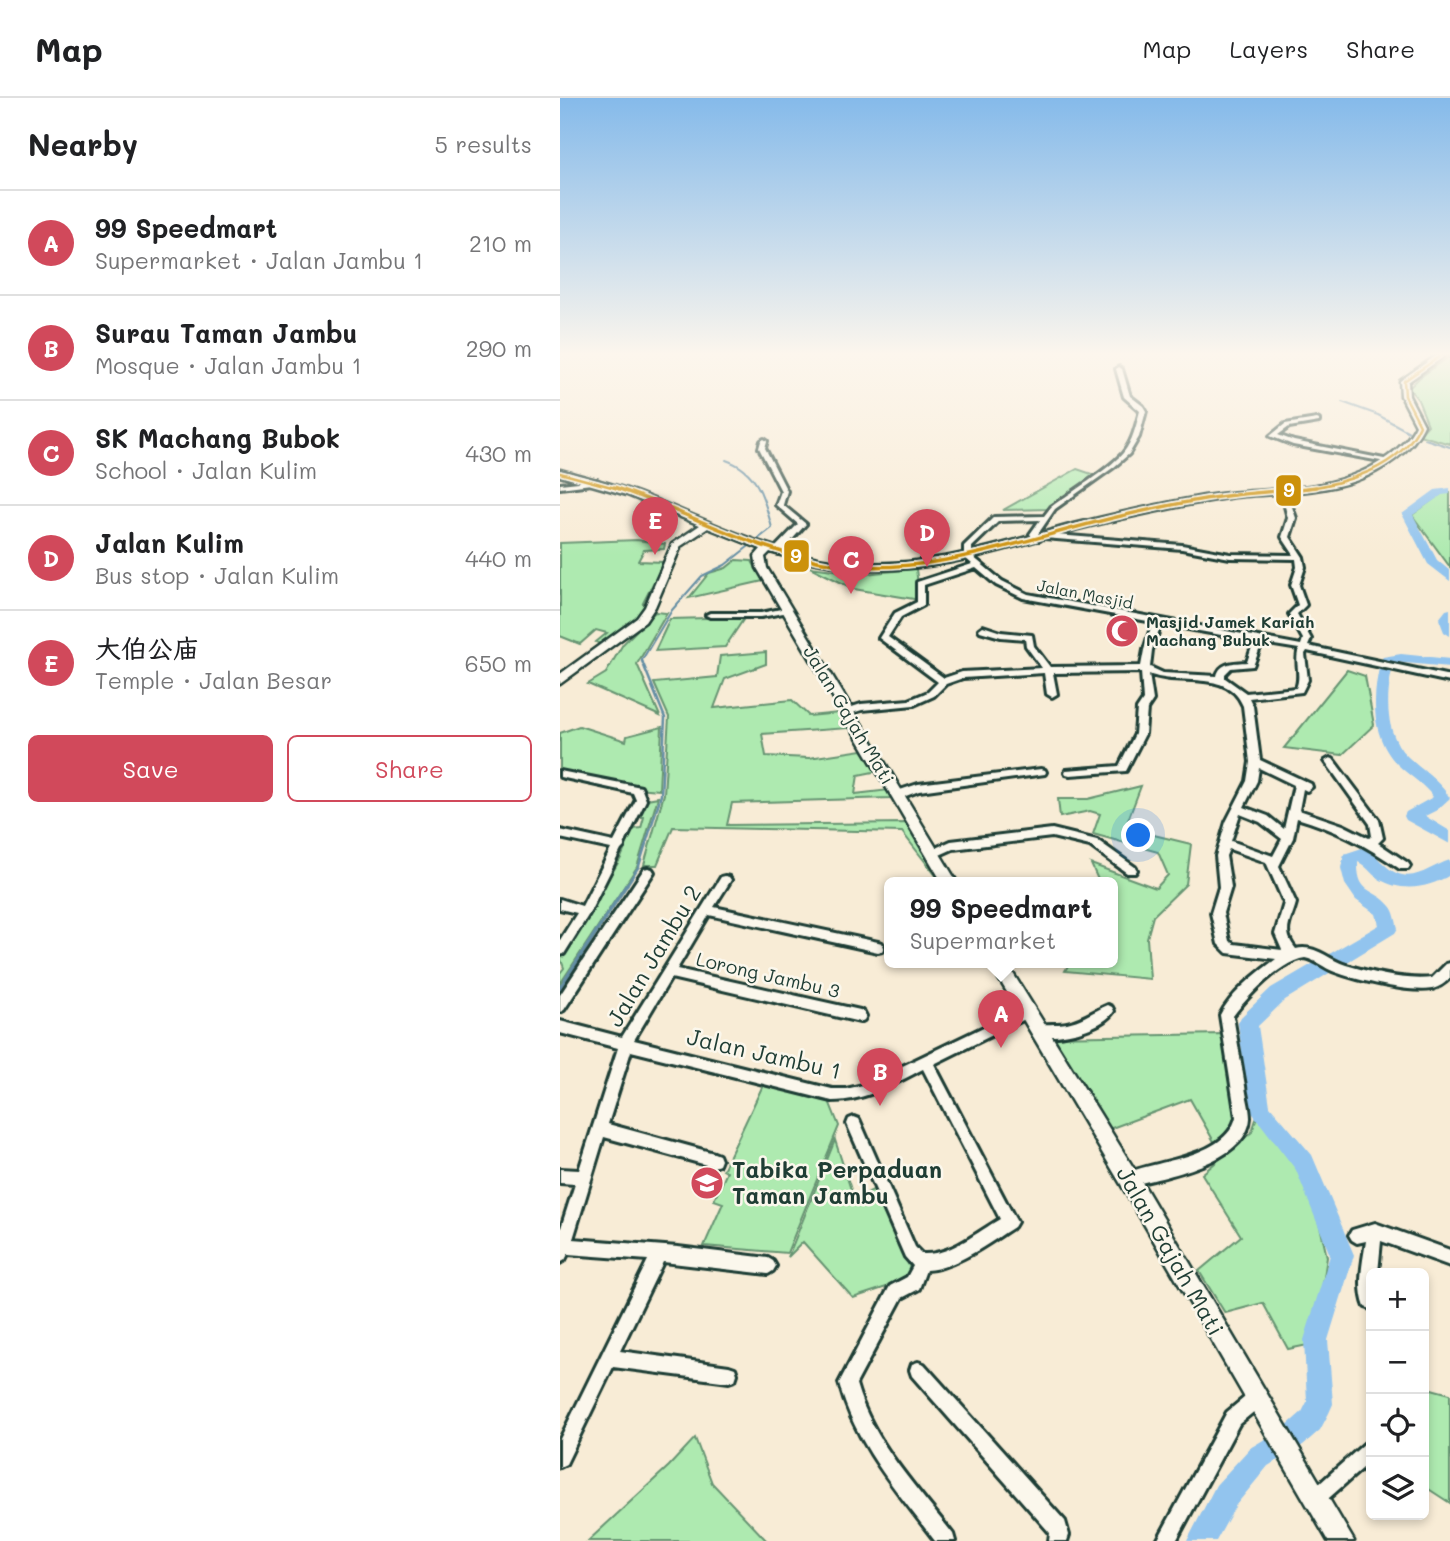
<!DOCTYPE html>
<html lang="en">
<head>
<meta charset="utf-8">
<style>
  body { margin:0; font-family:Mali,"LXGW WenKai TC",sans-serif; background:#f2f2f2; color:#202124 }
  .controls { position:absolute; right:21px; bottom:21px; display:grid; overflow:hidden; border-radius:10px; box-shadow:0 4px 10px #0003 }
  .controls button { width:63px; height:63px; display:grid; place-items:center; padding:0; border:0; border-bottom:2px solid #e0e0e0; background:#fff; color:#202124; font:35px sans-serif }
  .you { position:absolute; left:579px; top:738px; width:24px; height:24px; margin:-18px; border:5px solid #fff; border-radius:50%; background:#1a73e8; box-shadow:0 0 0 10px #1a73e833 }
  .badge { display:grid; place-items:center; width:46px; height:46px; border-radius:50%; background:#d1495b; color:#fff; font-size:23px; font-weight:700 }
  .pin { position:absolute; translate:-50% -58px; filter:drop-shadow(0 2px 4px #0008) }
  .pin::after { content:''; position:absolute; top:37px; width:24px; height:21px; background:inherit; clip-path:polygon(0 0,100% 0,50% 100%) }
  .popup { position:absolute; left:324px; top:779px; width:234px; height:91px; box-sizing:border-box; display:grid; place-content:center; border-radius:10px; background:#fff; filter:drop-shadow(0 2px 5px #0005); font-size:23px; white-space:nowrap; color:#757577 }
  .popup b { font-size:26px; color:#202124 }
  .popup::after { content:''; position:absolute; left:50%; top:100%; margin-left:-14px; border:14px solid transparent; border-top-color:#fff }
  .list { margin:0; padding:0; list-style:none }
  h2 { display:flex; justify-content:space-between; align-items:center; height:91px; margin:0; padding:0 28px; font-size:30px }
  h2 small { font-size:23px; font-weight:400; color:#757577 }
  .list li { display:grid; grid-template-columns:46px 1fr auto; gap:21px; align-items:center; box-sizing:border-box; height:105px; padding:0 28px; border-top:2px solid #e0e0e0 }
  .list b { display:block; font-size:26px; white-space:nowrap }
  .list p { margin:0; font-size:23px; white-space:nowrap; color:#757577 }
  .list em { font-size:23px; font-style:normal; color:#757577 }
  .actions { display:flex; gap:14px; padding:21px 28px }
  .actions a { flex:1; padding:16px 0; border:2px solid #d1495b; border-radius:10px; text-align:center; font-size:24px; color:#d1495b }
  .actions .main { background:#d1495b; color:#fff }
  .icon { flex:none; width:38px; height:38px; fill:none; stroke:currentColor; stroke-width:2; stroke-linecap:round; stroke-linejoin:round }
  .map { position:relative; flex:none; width:890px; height:1443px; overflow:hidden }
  header { display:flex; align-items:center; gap:42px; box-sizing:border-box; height:98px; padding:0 35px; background:#fff; border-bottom:2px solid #e0e0e0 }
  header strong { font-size:33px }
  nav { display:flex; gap:38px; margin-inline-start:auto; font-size:24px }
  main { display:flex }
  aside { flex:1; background:#fff }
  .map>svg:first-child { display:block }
</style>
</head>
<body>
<header>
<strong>Map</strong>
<nav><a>Map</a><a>Layers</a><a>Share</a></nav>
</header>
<main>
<aside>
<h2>Nearby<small>5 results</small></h2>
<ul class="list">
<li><span class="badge">A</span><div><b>99 Speedmart</b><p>Supermarket · Jalan Jambu 1</p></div><em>210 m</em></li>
<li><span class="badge">B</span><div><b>Surau Taman Jambu</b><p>Mosque · Jalan Jambu 1</p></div><em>290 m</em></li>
<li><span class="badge">C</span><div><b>SK Machang Bubok</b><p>School · Jalan Kulim</p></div><em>430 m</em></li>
<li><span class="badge">D</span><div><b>Jalan Kulim</b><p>Bus stop · Jalan Kulim</p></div><em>440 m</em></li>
<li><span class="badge">E</span><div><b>大伯公庙</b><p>Temple · Jalan Besar</p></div><em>650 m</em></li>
</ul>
<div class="actions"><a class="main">Save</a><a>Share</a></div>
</aside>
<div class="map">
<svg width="890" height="1443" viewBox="0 0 890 1443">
  <rect width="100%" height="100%" fill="#f8ecd6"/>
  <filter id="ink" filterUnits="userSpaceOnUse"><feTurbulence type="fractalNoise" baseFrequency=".0143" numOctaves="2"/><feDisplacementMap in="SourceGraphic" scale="14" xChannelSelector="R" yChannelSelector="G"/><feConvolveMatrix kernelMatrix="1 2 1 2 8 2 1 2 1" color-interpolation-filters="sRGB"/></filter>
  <g filter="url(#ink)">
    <g fill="#aeeab0" stroke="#669472" stroke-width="2">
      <path d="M890,258V346L859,337L868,327L858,302L849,290L859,280Z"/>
      <path d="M517,371L535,377L489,411L443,412Z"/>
      <path d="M882,395H890V469L852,417Z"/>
      <path d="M77,442L105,446L104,451L84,452L78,463L104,464L83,505L87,506L83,516L42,547L36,544L47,535L36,532L20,546L0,538V445Z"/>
      <path d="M176,462L192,463L203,483L129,500L149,475L166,470Z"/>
      <path d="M250,469L304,476L356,471L360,502L294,491Z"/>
      <path d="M95,514L107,515L77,566L100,618L28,586L46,575L63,546Z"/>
      <path d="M185,519L165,549L95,553L110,521Z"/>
      <path d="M206,554V566L165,581L154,610L232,602L249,618L279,615L290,630L202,636L206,658L249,660L302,652L318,673L298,677L295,696L329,692L331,700L172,705L167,727L347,725L377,779L342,734L113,729L97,767H84L104,696L109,619L94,585L157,579L160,558Z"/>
      <path d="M787,572L805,578L814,627L782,657L724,650Z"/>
      <path d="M19,628L66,643L67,638L102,629L99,692L76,690L0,672V635Z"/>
      <path d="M581,688L565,730L631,746L626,786L593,818L587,840L590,881L505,873L510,864H553V784H539L531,766L596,790L608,777L598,754L533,736L540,716L530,713L500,719L498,701H528Z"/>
      <path d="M98,699L77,769L0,886V875L4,870L0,859L61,760L73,731L81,730L84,719H79L87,701Z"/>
      <path d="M665,936L675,1028L656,1047L630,1001L549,1031L488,939Z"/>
      <path d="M204,985L269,1003L279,1028L227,1155L144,1148L163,1105L154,1102L167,1074L163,1072Z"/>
      <path d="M697,1018L739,1071L760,1128L767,1159L761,1199L748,1247L728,1251L703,1205L665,1215L639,1173L681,1138L642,1076L692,1034Z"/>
      <path d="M275,1042L294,1101L317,1090L354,1180L293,1200L243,1144L228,1159Z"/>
      <path d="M864,1289L890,1296V1405L864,1388Z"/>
      <path d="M135,1340L152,1385L207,1443H28L109,1368Z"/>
    </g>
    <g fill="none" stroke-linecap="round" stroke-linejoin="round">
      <g stroke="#648ea4" stroke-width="2">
        <path d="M782,304L818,317L849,334"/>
        <path d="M865,341L890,349"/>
        <path d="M83,565L82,562L112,512L142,478L165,467L212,430C204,400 198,373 166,362"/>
      </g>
      <path stroke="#648ea4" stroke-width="2.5" d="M66,788L79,768L101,697L105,620L82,563"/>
      <path stroke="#648ea4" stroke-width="3.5" d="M0,890L67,786"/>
      <g fill="#92c4ee" fill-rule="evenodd">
        <path d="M890,390V396L882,397L853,417L877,462L890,473V483L868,466L842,416L875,392Z"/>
        <path d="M890,511V538L884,534L879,521L886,512Z"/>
        <path d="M841,556L890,561V569L834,564C826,594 823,634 847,658C862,673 878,681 890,700L877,712L865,718L890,733V746L846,722L844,718L846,714L873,699C863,685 849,678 837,666C810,638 812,597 821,562L823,559Z"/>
        <path d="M802,750C812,753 817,760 824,766C849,791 867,769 890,762V777C869,790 842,795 819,781C811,776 806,767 798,764C797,798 815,789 830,808C835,813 836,824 838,830L835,835L725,902L698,928L710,1008L752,1057L794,1157L768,1242L773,1306L769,1315L760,1332L743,1347L708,1368L676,1407L656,1443H627L656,1387L690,1350L725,1329L742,1314L747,1304L744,1242L770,1157L736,1072L690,1012L678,925L681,919L711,890L819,827L816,816L796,802L785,786L781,770L784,756Z"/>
      </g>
      <defs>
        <g id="minor">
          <path d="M559,269L562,271L570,298L583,308L586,313L579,339L569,356L554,369L495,411L478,436L481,440L480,442H474L470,436L480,422L439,423L412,449V458L442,483L468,496L741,547L743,541L729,516L738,507L731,487L737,469L736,461L670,460L622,451L484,440L480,438L484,436L622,447L670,456L734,457L722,439L728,420L721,393L726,392L736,420L730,439L743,459L745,469L739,487L746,507L737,516L751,541L748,548L890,578V584L747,553L745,556L748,582L742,594L689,600L693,608L700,662L751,686L752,689L747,693L743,691L739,712L783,727L809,740L812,738L810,726L765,663L770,660L773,661L819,722L823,740L818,745L848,765L850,768L848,771H840C808,748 775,731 737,720L733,740L719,768L736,805C731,825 721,833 736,851C755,846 769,862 786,867C813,875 845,883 872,880L886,866L890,865V880C885,885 880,889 872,891C850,895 796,882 775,874C764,870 756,862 745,860C721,863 687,899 673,918C677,941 681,965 685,988C686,998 690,1010 690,1020C687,1065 603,1079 569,1088L564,1086L562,1081L564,1076C596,1062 666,1060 676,1019L660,917C672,894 696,876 716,861L667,855L658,846L651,815L659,789L656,758L666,724L687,683L690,664L683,608C668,570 619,589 589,576L593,602L587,611L585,636L566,673L510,677L506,676L505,674L506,672L559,668L575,636L577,611L583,602L581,574L493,575L497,596L492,599L487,596L484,575L403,580L386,586L374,598L354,607L302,612L286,617L281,614L283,612L301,606L349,602L368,594L378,584L319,540L335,515L357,504V484L412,466L404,459V448L434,419L484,418L491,409C511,394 547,373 563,355C573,343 576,327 580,313L564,299L556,271ZM416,470L436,487L463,500L593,524L584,552L581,568L490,569L474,548L472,537L441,534L423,528L419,531L420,533L441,539L465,541L466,548L482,570L402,574L384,580L328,539L341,519L364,507V487ZM601,526L694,543L687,564C674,565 660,564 657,578L603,575L590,569L592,552ZM702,545L739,551C734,564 742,577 736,590L686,595L665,580V576L671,570L693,568ZM699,670L734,687L724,731L708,718L684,709L697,683ZM680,716L700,724L722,741L713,758L671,743ZM669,751L706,764L724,805L715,836L722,852L674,846L669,843L663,815L671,789L666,758Z"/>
          <path d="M757,321L759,322V324L729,329L718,337L734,343L829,362L826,364L733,347L710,338L725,326Z"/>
          <path d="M204,341L207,343L205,350L227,393L223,407L246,426L220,455H217L213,453L214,451L238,426L216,407L221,393L199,350L201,343Z"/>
          <path d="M37,382L40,384L39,385L0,390V386Z"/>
          <path d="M226,510H229V514L201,519H150L146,517L150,515H201Z"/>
          <path d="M481,671L485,672L486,674L485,676L359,693L338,701L333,697L334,694L358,686Z"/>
          <path d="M0,673L81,689L86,702L64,747V749L61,752L29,816L4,856L0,857V842L17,815L0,811V801L22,808L51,751L0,740V732L54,744L76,702L73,695L0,679Z"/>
          <path d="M492,731L537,742L575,769L577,772L575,775H567L530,748L492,739L393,751L373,760L369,759L368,756L369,753L391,743Z"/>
          <path d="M88,770L92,771L94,774L92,777L4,912L0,914V897L84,771Z"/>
          <path d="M165,778L169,779L171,782L154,809L318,844L322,845L324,849L322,853L318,854L149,817L117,871L300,912L304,914L306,918L304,922L300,924L111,880L74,942L272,991H286L303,987L463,910L467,908L471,910L473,914L471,918L374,966L454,1119L457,1124L454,1129C430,1144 395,1171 366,1172L359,1191L342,1200L296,1286C312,1343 357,1390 393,1436L395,1443H375C337,1393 295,1346 279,1285L330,1188L347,1179L353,1168L345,1159L287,1026L289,1021L294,1019L299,1021L355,1149L362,1156C390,1158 417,1134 440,1121L363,971C334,986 306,1003 272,1003L71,953L48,1026L154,1055L159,1057L161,1062L159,1067L154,1069L44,1039L13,1141L118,1149L208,1160L213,1163L216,1168L213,1173L208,1176L103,1164L60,1253L169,1268L175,1270L177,1276L175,1282L169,1284L53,1269L6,1366L0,1369V1341L88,1162L8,1156L5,1162L0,1165V1133L15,1086L0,1085V1071L19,1072L58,950L0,935V923L62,939L161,779Z"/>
          <path d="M548,907L552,909L554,913C542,932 495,943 473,936L472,932L473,928C484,925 496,927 507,925C522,922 534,913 548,907Z"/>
          <path d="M815,1125L890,1152V1168L821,1143L818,1175H811V1211L805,1209C797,1189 803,1163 806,1143L797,1145L792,1142L789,1137L792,1132Z"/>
          <path d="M358,1264L364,1266L505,1423L509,1437L507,1443H489L490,1435L352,1278L350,1272L352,1266Z"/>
          <path d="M696,1293L702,1295L704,1301L702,1307L679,1326L616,1443H597L667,1314L690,1295Z"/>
          <path d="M811,1342V1363L762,1406L756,1409L750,1406L747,1400L750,1394L805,1345Z"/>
        </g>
        <g id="major">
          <path d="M880,255H888L848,284L849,298L864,327C853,353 821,374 795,383C760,395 722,395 685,398C662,400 639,405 617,409C583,416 550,423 518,431C458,447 398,468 336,471C293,473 252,466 210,454L205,459L207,470L397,784H382L197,470L195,458L201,451L148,430L121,448L95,509L85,524L0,586V576L77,520L85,509L112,446L140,427L67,397L0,378V372C26,379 51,385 76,394C142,419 206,454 276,463C356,474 434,448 510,427C554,416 599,406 644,398C692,390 745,395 791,378C814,370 845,351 856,327L841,298L840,283Z"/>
          <path d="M429,864H446L576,1074L794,1443H768L562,1088Z"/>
        </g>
      </defs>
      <use href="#minor" stroke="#1f3d34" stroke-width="6"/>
      <use href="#major" stroke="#1f3d34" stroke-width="5"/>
      <use href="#minor" fill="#fbf7ec" fill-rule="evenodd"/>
      <use href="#major" fill="#fbf7ec" fill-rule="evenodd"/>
      <defs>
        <g id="bus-1-far1">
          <path d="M0,375L59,391"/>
          <path d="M742,391C784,386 841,370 860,327L845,298L844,283L885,255"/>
        </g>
        <path id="bus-1" d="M54,389C128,414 196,454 274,466C372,480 468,439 561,418C596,410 631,402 666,398C696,394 726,393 756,389"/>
      </defs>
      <use href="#bus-1-far1" stroke="#fbf7ec" stroke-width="5"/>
      <use href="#bus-1" stroke="#fbf7ec" stroke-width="7"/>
      <use href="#bus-1-far1" stroke="#cc910a" stroke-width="2.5"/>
      <use href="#bus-1" stroke="#cc910a" stroke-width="3.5"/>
    </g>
  </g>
  <linearGradient id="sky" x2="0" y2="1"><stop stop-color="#85baea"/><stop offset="0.56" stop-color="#fcf6ed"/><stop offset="1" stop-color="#fcf6ed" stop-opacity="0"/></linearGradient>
  <rect width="890" height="457" fill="url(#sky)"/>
  <defs>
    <symbol id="mosque-disc" viewBox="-11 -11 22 22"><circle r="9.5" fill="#d1495b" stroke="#fbf7ec"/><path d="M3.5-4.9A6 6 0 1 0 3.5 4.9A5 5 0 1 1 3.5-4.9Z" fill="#fff"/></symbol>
    <symbol id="school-disc" viewBox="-11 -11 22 22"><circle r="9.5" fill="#d1495b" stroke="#fbf7ec"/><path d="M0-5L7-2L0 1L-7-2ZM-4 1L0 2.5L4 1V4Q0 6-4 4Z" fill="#fff"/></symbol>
  </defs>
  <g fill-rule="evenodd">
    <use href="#mosque-disc" x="543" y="514" width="38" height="38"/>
    <use href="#school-disc" x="128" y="1066" width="38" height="38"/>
  </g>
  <g text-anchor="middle" stroke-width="5" stroke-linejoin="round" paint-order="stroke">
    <g font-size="16" fill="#1f3d34" stroke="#fbf7ec">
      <text transform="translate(525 496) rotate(11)" y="6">Jalan Masjid</text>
    </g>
    <g font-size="16" font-weight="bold" fill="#1f3d34" stroke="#fbf7ec" text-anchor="start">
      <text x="586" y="530">Masjid Jamek Kariah<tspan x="586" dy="18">Machang Bubuk</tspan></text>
    </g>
    <g font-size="19" fill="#1f3d34" stroke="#fbf7ec">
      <text transform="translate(289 617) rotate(59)" y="7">Jalan Gajah Mati</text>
      <text transform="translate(208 877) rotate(13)" y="7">Lorong Jambu 3</text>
    </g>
    <g font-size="23" fill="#1f3d34" stroke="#fbf7ec">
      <text transform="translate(94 858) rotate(-59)" y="8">Jalan Jambu 2</text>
      <text transform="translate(204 956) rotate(13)" y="8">Jalan Jambu 1</text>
      <text transform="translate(610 1153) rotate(60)" y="8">Jalan Gajah Mati</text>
    </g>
    <g font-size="23" font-weight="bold" fill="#1f3d34" stroke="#fbf7ec" text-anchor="start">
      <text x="172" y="1080">Tabika Perpaduan<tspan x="172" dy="26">Taman Jambu</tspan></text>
    </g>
  </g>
  <g stroke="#fbf7ec" stroke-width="2.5">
    <rect x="715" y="376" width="27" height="33" rx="7" fill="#cc910a"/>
    <rect x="223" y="441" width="27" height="34" rx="7" fill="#cc910a"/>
  </g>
  <g font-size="19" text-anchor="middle" font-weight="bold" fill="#fff">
    <text x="729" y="399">9</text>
    <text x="236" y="465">9</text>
  </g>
</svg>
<div class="controls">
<button>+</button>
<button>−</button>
<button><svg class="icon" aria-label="locate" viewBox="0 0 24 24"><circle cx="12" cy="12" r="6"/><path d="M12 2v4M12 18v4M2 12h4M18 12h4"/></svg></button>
<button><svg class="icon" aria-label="layers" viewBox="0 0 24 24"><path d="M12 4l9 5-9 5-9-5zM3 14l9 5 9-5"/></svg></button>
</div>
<div class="you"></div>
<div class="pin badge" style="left:441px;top:950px">A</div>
<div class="popup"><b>99 Speedmart</b>Supermarket</div>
<div class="pin badge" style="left:320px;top:1008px">B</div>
<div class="pin badge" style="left:291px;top:496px">C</div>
<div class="pin badge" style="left:367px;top:469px">D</div>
<div class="pin badge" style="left:95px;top:457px">E</div>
</div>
</main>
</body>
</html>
